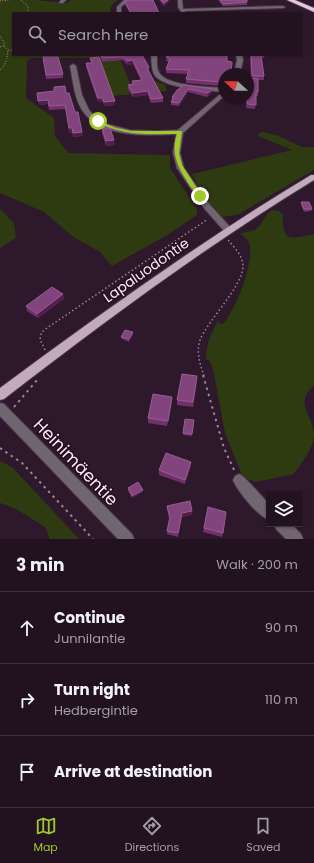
<!DOCTYPE html>
<html lang="en">
<head>
<meta charset="utf-8">
<style>
  body { margin:0; font-family:Poppins,sans-serif; background:#2e202d; color:#f1f3f6 }
  .controls { position:absolute; right:12px; bottom:12px; display:grid; overflow:hidden; border-radius:0px; box-shadow:0 1px 3px #0004 }
  .controls button { width:36px; height:36px; display:grid; place-items:center; padding:0; border:0; border-bottom:1px solid #3f323e; background:#221220; color:#f1f3f6; font:20px sans-serif }
  .compass { position:absolute; left:218px; top:68px; width:36px; height:36px; border-radius:50%; background:#221220; box-shadow:0 1px 3px #0004; rotate:291deg }
  .stop { position:absolute; width:12px; height:12px; margin:-9px; border:3px solid #a1c929; border-radius:50%; background:#fff }
  .stop.end { background:#a1c929; border-color:#fff; box-shadow:0 1px 4px #0008 }
  .list { margin:0; padding:0; list-style:none }
  h2 { display:flex; justify-content:space-between; align-items:center; height:52px; margin:0; padding:0 16px; font-size:17px }
  h2 small { font-size:13px; font-weight:400; color:#a29ea5 }
  .list li { display:grid; grid-template-columns:26px 1fr auto; gap:12px; align-items:center; box-sizing:border-box; height:72px; padding:0 16px; border-top:1px solid #3f323e }
  .list b { display:block; font-size:15px; white-space:nowrap }
  .list p { margin:0; font-size:13px; white-space:nowrap; color:#a29ea5 }
  .list em { font-size:13px; font-style:normal; color:#a29ea5 }
  .icon { flex:none; width:22px; height:22px; fill:none; stroke:currentColor; stroke-width:2; stroke-linecap:round; stroke-linejoin:round }
  .map { position:relative; flex:none; width:314px; height:539px; overflow:hidden }
  .search { position:absolute; background:#221220; box-shadow:0 1px 3px #0004; left:12px; right:12px; top:12px; height:44px; display:flex; align-items:center; gap:10px; box-sizing:border-box; padding:0 14px; border-radius:0px; color:#a29ea5; font-size:15px }
  .sheet { height:268px; background:#221220 }
  nav { display:flex; justify-content:space-around; align-items:center; box-sizing:border-box; height:56px; border-top:1px solid #3f323e; background:#221220; font-size:11px; color:#a29ea5 }
  nav a { display:grid; justify-items:center; gap:2px }
  nav .on { color:#a1c929 }
  .map>svg:first-child { display:block }
</style>
</head>
<body>
<div class="map">
<svg width="314" height="539" viewBox="0 0 314 539">
  <rect width="100%" height="100%" fill="#2e182b"/>
  <g fill="#2e3a10">
    <path d="M0,0H35L66,3L71,0H118C113,3 109,6 111,13H13V55H139L119,57L130,83L153,80L165,85L167,91L113,96L99,58H31L27,61L26,98L54,118L55,136L68,153L170,155V168L197,209V215L169,234L112,266L100,252L72,236L44,212L0,193Z"/>
    <path d="M264,132L279,136L302,147H314V170L237,215L221,217L209,207L192,174L292,150L258,136L259,133Z"/>
    <path d="M0,209L14,223L16,238L0,248Z"/>
    <path d="M272,210L279,211L283,214C282,243 290,239 314,234V385C293,405 314,414 314,436C313,450 301,463 294,474L256,482L243,478L225,433L213,369L210,361L206,359C206,344 211,333 218,321L221,324L224,323C237,306 252,268 250,246C249,240 244,237 240,233C245,232 251,232 256,229C264,224 263,216 272,210Z"/>
    <path d="M0,461L12,467L79,539H50L45,527L16,509L0,503Z"/>
  </g>
  <g fill="none" stroke-linecap="round" stroke-linejoin="round">
    <defs>
      <g id="minor">
        <path d="M61,0H66L63,3H59Z"/>
        <path d="M124,0H129L121,7V13H117V7Z"/>
        <path d="M178,0H182L183,9L283,6L285,7L283,8L185,11L186,13H182L178,7Z"/>
        <path d="M151,55H157C157,61 156,69 160,74C169,86 210,87 224,88V96L183,133L180,153L184,168L210,205L231,228L232,230L231,232H225L204,208L177,168L173,153L176,134C147,136 100,138 82,110C74,97 73,81 70,66L73,64L76,66L82,95L89,110L96,118L107,124L130,130L156,131L178,130L223,92C207,90 162,89 154,74C151,68 152,61 151,55Z"/>
        <path d="M236,55H242L243,60L240,74H234L237,60Z"/>
        <path d="M0,403L4,404L132,534L134,539H118L0,416Z"/>
        <path d="M239,474C245,476 262,497 269,504V520C257,515 238,492 233,480L235,476Z"/>
        <path d="M274,524H291L301,534L303,539H286L276,529Z"/>
      </g>
      <path id="major" d="M311,175H314V180C206,246 105,321 4,399L0,400V388C101,313 203,240 311,175Z"/>
      <path id="highway" d="M287,0H295L314,8V12Z"/>
    </defs>
    <use href="#minor" stroke="#4a3547" stroke-width="2"/>
    <use href="#major" stroke="#4a3547" stroke-width="2"/>
    <use href="#highway" stroke="#4a3547" stroke-width="2"/>
    <g stroke="#998696" stroke-width="1" stroke-dasharray="1 1.5" stroke-linecap="butt">
      <path d="M21,0L28,6V13"/>
      <path d="M0,1L9,0"/>
      <path d="M0,36L4,42V46"/>
      <path d="M0,47L4,46L8,50H13"/>
      <path d="M95,55H101"/>
      <path d="M0,70C6,66 7,57 8,50"/>
    </g>
    <g stroke="#998696" stroke-width="1.5" stroke-dasharray="1.5 2.5" stroke-linecap="butt">
      <path d="M45,350C41,341 37,338 44,330L208,219"/>
      <path d="M204,376C200,364 196,353 200,340C208,320 243,286 243,266C243,256 234,247 228,240"/>
    </g>
    <g stroke="#998696" stroke-width="2" stroke-dasharray="2.5 4" stroke-linecap="butt">
      <path d="M203,375L224,448L235,472"/>
      <path d="M14,407L38,379"/>
      <path d="M0,448L22,463L93,539"/>
    </g>
    <use href="#minor" fill="#71666f" fill-rule="evenodd"/>
    <use href="#major" fill="#c3abbf" fill-rule="evenodd"/>
    <use href="#highway" fill="#e4c7df" fill-rule="evenodd"/>
  </g>
  <g fill="#74306d">
    <path d="M159,0H170L164,6Z"/>
    <path d="M218,0H247V5L223,6Z"/>
    <path d="M125,2L159,13H130L125,5Z"/>
    <path d="M100,55H142L149,67V71L163,98V102L151,103L148,95L133,97L128,89V85H132V81L141,80L133,64L127,65L125,62L122,60L102,62Z"/>
    <path d="M164,55H227L224,74V85L220,86L186,83V79L188,74L166,73V69L169,62L166,61L167,56H164Z"/>
    <path d="M250,55H265L264,58H261L264,76V80H258V96H256L255,109L246,108L247,98L251,78Z"/>
    <path d="M43,57L63,74V78L46,79Z"/>
    <path d="M90,58L115,105L104,106L103,102H98L86,67V63H91Z"/>
    <path d="M182,85L213,89L212,92L207,97L188,92L179,106L171,105L172,97L180,89Z"/>
    <path d="M66,93L75,112L82,132L83,136L73,137L72,132L69,133L66,109L49,110L48,104L39,105Z"/>
    <path d="M102,128L115,145L106,146L102,133Z"/>
    <path d="M301,202L312,209L311,211L304,212L301,205Z"/>
    <path d="M63,294L64,299L38,318L27,311L26,306Z"/>
    <path d="M133,332V335L129,342L122,339L121,337Z"/>
    <path d="M197,381L193,407L177,405V400Z"/>
    <path d="M172,397V402L167,426L148,423V418Z"/>
    <path d="M185,419L194,420L192,436L183,435Z"/>
    <path d="M191,466L185,484L159,475V470Z"/>
    <path d="M128,488L143,492L132,498L128,490Z"/>
    <path d="M167,506L192,515L182,517L178,537L167,534L169,519L167,509Z"/>
    <path d="M208,507L223,533L222,537L203,532Z"/>
  </g>
  <g fill="#521e4d">
    <path d="M168,0H170L164,6V3Z"/>
    <path d="M133,60V64L127,65V61Z"/>
    <path d="M224,81V85L220,86V82Z"/>
    <path d="M188,89V92L179,106V103Z"/>
    <path d="M213,89L212,92L207,97L208,93Z"/>
    <path d="M148,91V95L133,97V93Z"/>
    <path d="M98,98H102L103,102H98Z"/>
    <path d="M48,100V104L39,105L38,101Z"/>
    <path d="M115,101V105L104,106V102Z"/>
    <path d="M69,128H72V132L69,133Z"/>
    <path d="M82,132L83,136L73,137V133Z"/>
    <path d="M114,140L115,145L106,146V141Z"/>
    <path d="M63,294L64,299L38,318L37,314Z"/>
    <path d="M133,332V335L129,342V339Z"/>
    <path d="M172,397V402L167,426L168,421Z"/>
    <path d="M191,462V466L185,484V480Z"/>
    <path d="M143,490V492L132,498V496Z"/>
    <path d="M192,511V515L182,517L178,537L182,513Z"/>
  </g>
  <g fill="#82447c" stroke="#955e8f">
    <path d="M128,0H153L159,13H131L125,2Z"/>
    <path d="M161,0H168L164,3Z"/>
    <path d="M220,0H247V2L223,4Z"/>
    <path d="M101,55H142L149,67L147,68L163,98L151,99L148,91L133,93L128,85L134,84L132,81L142,80L133,60L127,61L125,58L122,57L102,58Z"/>
    <path d="M167,55H227V61L232,62L231,74H224V81L220,82L186,79L189,70L166,69L170,59L166,57Z"/>
    <path d="M251,55H261L264,76H252Z"/>
    <path d="M43,57H58L63,74L46,75Z"/>
    <path d="M99,57L115,101L104,102L102,98H98L86,63H92L90,58Z"/>
    <path d="M249,78L258,79V92H256V105L247,104V98H248Z"/>
    <path d="M182,85L213,89L208,93L188,89L179,103L171,102L174,97H172L178,89H180Z"/>
    <path d="M65,86L66,93H69L75,112H78L82,132L73,133L72,128H69L65,105L49,106L48,100L38,101L37,93L54,91V87Z"/>
    <path d="M102,128H110L114,140L106,141Z"/>
    <path d="M301,202H309L312,209H304Z"/>
    <path d="M52,287L63,294L37,314L26,306Z"/>
    <path d="M125,330L133,332L129,339L121,337Z"/>
    <path d="M182,374L197,376L193,402L177,400Z"/>
    <path d="M153,394L172,397L168,421L148,418Z"/>
    <path d="M185,419L194,420L192,434L183,433Z"/>
    <path d="M166,453L191,462L185,480L159,470Z"/>
    <path d="M138,482L143,490L132,496L128,488Z"/>
    <path d="M190,501L192,511L182,513L178,533L167,531L170,517L167,506Z"/>
    <path d="M208,507L226,512L223,533L204,528Z"/>
  </g>
  <path fill="#a1c929" d="M96,120L116,128L131,131H182L179,153L182,165L202,196L201,197H198C185,178 168,158 177,134C144,134 127,136 96,122Z"/>
  <g text-anchor="middle" stroke-width="3" stroke-linejoin="round" paint-order="stroke">
    <g font-size="14" fill="#f9e9f6" stroke="#240f21">
      <text transform="translate(146 270) rotate(-35)" y="5">Lapaluodontie</text>
    </g>
    <g font-size="17" fill="#f9e9f6" stroke="#240f21">
      <text transform="translate(76 462) rotate(46)" y="6">Heinimäentie</text>
    </g>
  </g>
</svg>
<div class="controls">
<button><svg class="icon" aria-label="layers" viewBox="0 0 24 24"><path d="M12 4l9 5-9 5-9-5zM3 14l9 5 9-5"/></svg></button>
</div>
<svg class="compass" viewBox="-18 -18 36 36"><path d="M0-13l5 13h-10z" fill="#e53935"/><path d="M0 13l5-13h-10z" fill="#a29ea5"/></svg>
<div class="stop" style="left:98px;top:121px"></div>
<div class="stop end" style="left:200px;top:196px"></div>
<div class="search"><svg class="icon" aria-label="search" viewBox="0 0 24 24"><circle cx="10" cy="10" r="6"/><path d="M15 15l6 6"/></svg>Search here</div>
</div>
<section class="sheet">
<h2>3 min<small>Walk · 200 m</small></h2>
<ul class="list">
<li><svg class="icon" aria-label="ahead" viewBox="0 0 24 24"><path d="M12 20V5M6 11l6-6 6 6"/></svg><div><b>Continue</b><p>Junnilantie</p></div><em>90 m</em></li>
<li><svg class="icon" aria-label="right" viewBox="0 0 24 24"><path d="M7 20v-9h11M14 6l5 5-5 5"/></svg><div><b>Turn right</b><p>Hedbergintie</p></div><em>110 m</em></li>
<li><svg class="icon" aria-label="arrive" viewBox="0 0 24 24"><path d="M6 21V4h12l-3 4 3 4H6"/></svg><div><b>Arrive at destination</b></div></li>
</ul>
</section>
<nav>
<a class="on"><svg class="icon" aria-label="map" viewBox="0 0 24 24"><path d="M3 6l6-2 6 2 6-2v14l-6 2-6-2-6 2zM9 4v14M15 6v14"/></svg>Map</a>
<a><svg class="icon" aria-label="directions" viewBox="0 0 24 24"><path d="M12 3l9 9-9 9-9-9zM9 14v-3h6M13 9l2 2-2 2"/></svg>Directions</a>
<a><svg class="icon" aria-label="saved" viewBox="0 0 24 24"><path d="M7 4h10v16l-5-4-5 4z"/></svg>Saved</a>
</nav>
</body>
</html>
